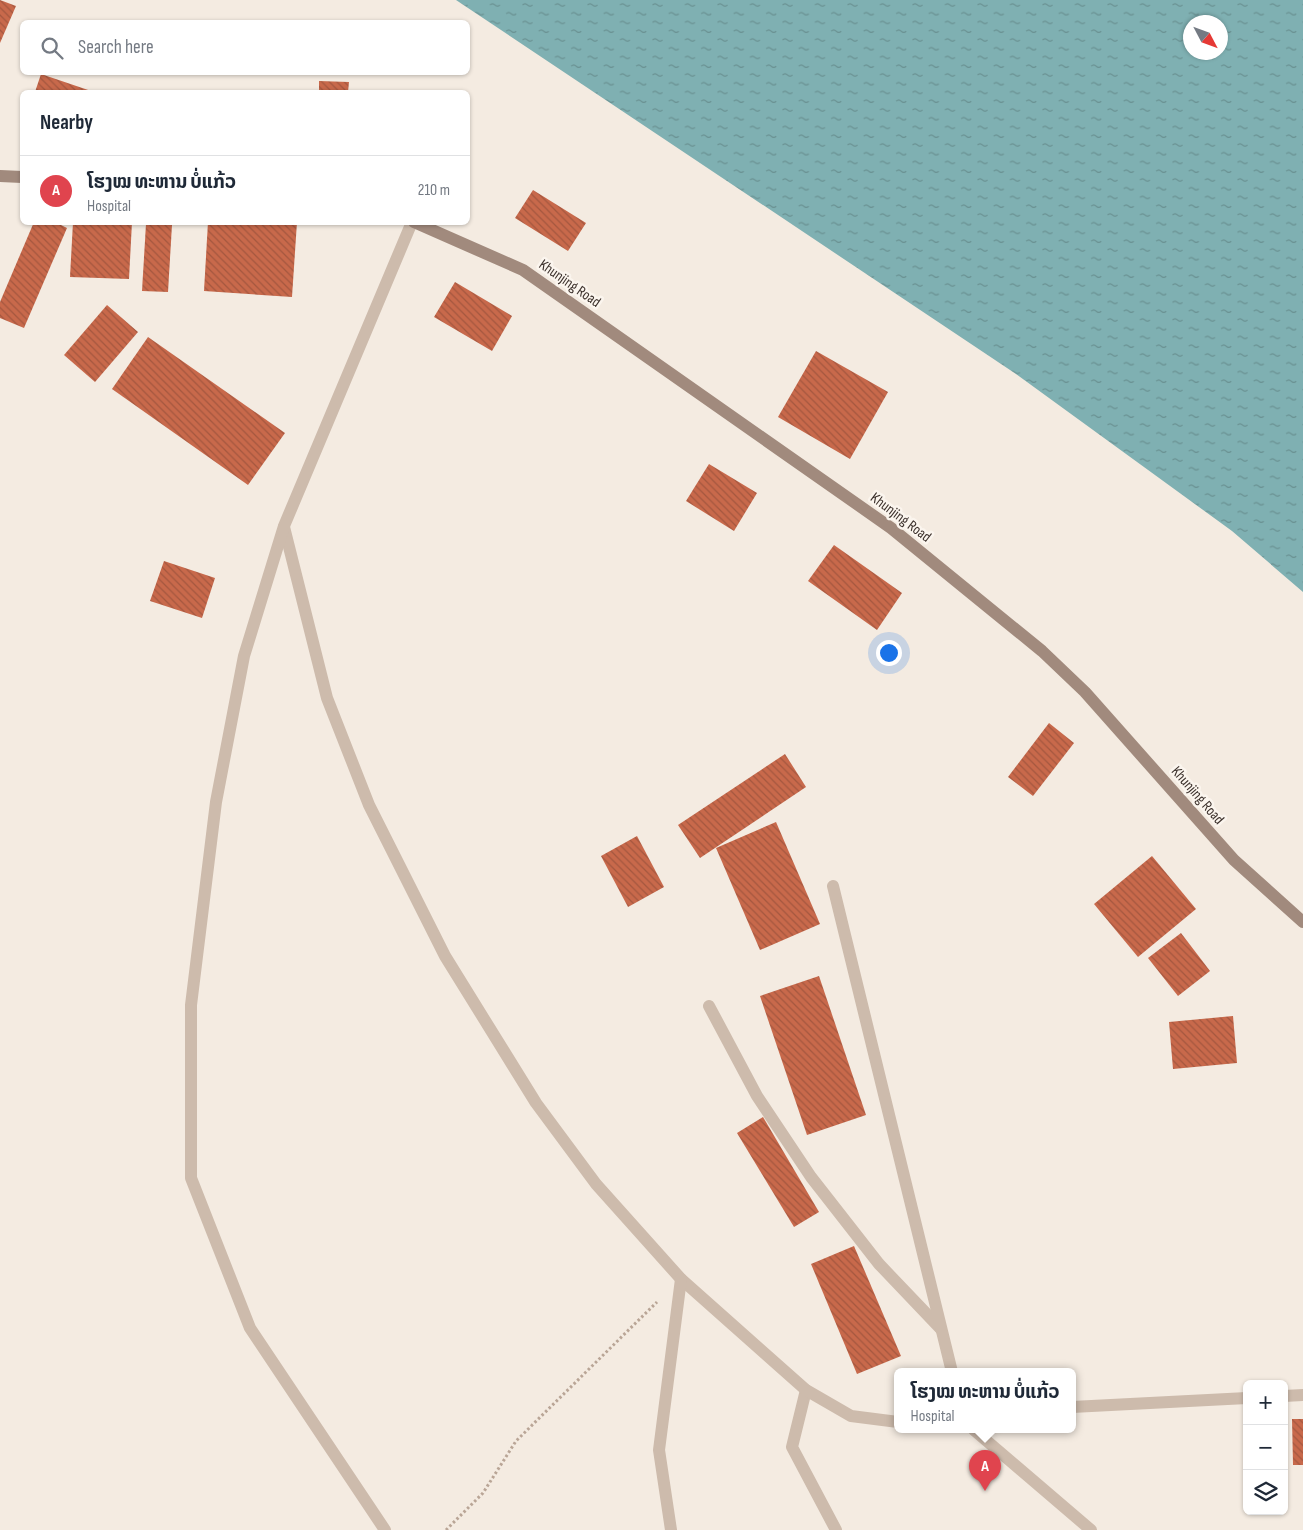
<!DOCTYPE html>
<html lang="en">
<head>
<meta charset="utf-8">
<style>
  body { margin:0; font-family:"Sofia Sans Condensed","Noto Sans Lao",sans-serif; background:#f2f2f3; color:#1f2937 }
  .controls { position:absolute; right:15px; bottom:15px; display:grid; overflow:hidden; border-radius:8px; box-shadow:0 1px 4px #0004 }
  .controls button { width:45px; height:45px; display:grid; place-items:center; padding:0; border:0; border-bottom:1px solid #e0e1e3; background:#fff; color:#1f2937; font:25px sans-serif }
  .compass { position:absolute; left:1183px; top:15px; width:45px; height:45px; border-radius:50%; background:#fff; box-shadow:0 1px 4px #0004; rotate:131deg }
  .you { position:absolute; left:888px; top:652px; width:18px; height:18px; margin:-12px; border:4px solid #fff; border-radius:50%; background:#1a73e8; box-shadow:0 0 0 8px #1a73e833 }
  .badge { display:grid; place-items:center; width:32px; height:32px; border-radius:50%; background:#111827; color:#fff; font-size:16px; font-weight:700 }
  .pin { position:absolute; translate:-50% -41px; filter:drop-shadow(0 1px 2px #0008) }
  .pin::after { content:''; position:absolute; top:26px; width:18px; height:15px; background:inherit; clip-path:polygon(0 0,100% 0,50% 100%) }
  .popup { position:absolute; left:894px; top:1368px; width:182px; height:65px; box-sizing:border-box; display:grid; place-content:center; border-radius:8px; background:#fff; filter:drop-shadow(0 1px 4px #0005); font-size:16px; white-space:nowrap; color:#747a83 }
  .popup b { font-size:19px; color:#1f2937 }
  .popup::after { content:''; position:absolute; left:50%; top:100%; margin-left:-10px; border:10px solid transparent; border-top-color:#fff }
  .list { margin:0; padding:0; list-style:none }
  h2 { display:flex; justify-content:space-between; align-items:center; height:65px; margin:0; padding:0 20px; font-size:21px }
  h2 small { font-size:16px; font-weight:400; color:#747a83 }
  .list li { display:grid; grid-template-columns:32px 1fr auto; gap:15px; align-items:center; box-sizing:border-box; height:70px; padding:0 20px; border-top:1px solid #e0e1e3 }
  .list b { display:block; font-size:19px; white-space:nowrap }
  .list p { margin:0; font-size:16px; white-space:nowrap; color:#747a83 }
  .list em { font-size:16px; font-style:normal; color:#747a83 }
  .icon { flex:none; width:28px; height:28px; fill:none; stroke:currentColor; stroke-width:2; stroke-linecap:round; stroke-linejoin:round }
  .map { position:relative; flex:none; width:1303px; height:1530px; overflow:hidden }
  .search { position:absolute; background:#fff; box-shadow:0 1px 4px #0004; left:20px; top:20px; width:450px; height:55px; display:flex; align-items:center; gap:12px; box-sizing:border-box; padding:0 18px; border-radius:8px; color:#747a83; font-size:19px }
  .panel { position:absolute; background:#fff; box-shadow:0 1px 4px #0004; left:20px; top:90px; width:450px; height:135px; border-radius:8px }
  .map>svg:first-child { display:block }
</style>
</head>
<body>
<div class="map">
<svg width="1303" height="1530" viewBox="0 0 1303 1530">
  <defs>
    <pattern id="water-ripples" width="26" height="14" patternUnits="userSpaceOnUse" patternTransform="scale(1.25)"><rect width="26" height="14" fill="#7fb0b2"/><path d="M2 4q2-2 4 0t4 0M15 11q2-2 4 0t4 0" fill="none" stroke="#699091"/></pattern>
    <pattern id="building-back-hatch" width="6" height="6" patternUnits="userSpaceOnUse" patternTransform="scale(1.25)"><rect width="6" height="6" fill="#c8694b"/><path d="M-1 5l2 2M0 0l6 6M5-1l2 2" fill="none" stroke="#a4573f"/></pattern>
  </defs>
  <rect width="100%" height="100%" fill="#f4ebe1"/>
  <path fill="url(#water-ripples)" fill-rule="evenodd" d="M456,0H1303V592L1232,531L1016,374ZM1190,22H1220V52H1190Z"/>
  <g fill="url(#building-back-hatch)">
    <path d="M0,0L16,6L0,43Z"/>
    <path d="M41,74L94,92H35Z"/>
    <path d="M319,81L349,82L348,92H319Z"/>
    <path d="M533,190L586,223L568,251L515,218Z"/>
    <path d="M34,222H55L67,228L24,328L0,318V302Z"/>
    <path d="M73,222H132L129,279L70,277Z"/>
    <path d="M208,222H297L292,297L204,291Z"/>
    <path d="M146,224L172,225L168,292L142,291Z"/>
    <path d="M455,282L512,316L492,351L434,317Z"/>
    <path d="M107,305L138,332L95,382L64,355Z"/>
    <path d="M148,337L285,433L248,485L112,389Z"/>
    <path d="M816,351L888,392L850,459L778,417Z"/>
    <path d="M709,464L757,493L734,531L686,501Z"/>
    <path d="M834,545L902,593L877,630L808,581Z"/>
    <path d="M164,561L215,578L202,618L150,601Z"/>
    <path d="M1049,723L1074,743L1033,796L1008,777Z"/>
    <path d="M785,754L806,787L700,858L678,825Z"/>
    <path d="M776,822L820,924L760,950L716,848Z"/>
    <path d="M637,836L664,887L628,907L601,856Z"/>
    <path d="M1152,856L1196,909L1138,957L1094,904Z"/>
    <path d="M1181,933L1210,971L1178,996L1148,958Z"/>
    <path d="M819,976L866,1115L807,1135L760,996Z"/>
    <path d="M1233,1016L1237,1063L1173,1069L1169,1022Z"/>
    <path d="M763,1117L819,1212L794,1227L737,1133Z"/>
    <path d="M854,1246L901,1356L857,1374L811,1264Z"/>
    <path d="M1292,1419H1303V1465H1293Z"/>
  </g>
  <g fill="none" stroke-linecap="round" stroke-linejoin="round">
    <path stroke="#b9a596" stroke-width="3" stroke-dasharray="2.5 2.5" stroke-linecap="butt" d="M446,1530L483,1493L516,1441L657,1302"/>
    <g stroke="#cdbbac" stroke-width="12">
      <path d="M709,1006L757,1096L811,1177L879,1264L941,1329"/>
      <path d="M806,1390L792,1447L836,1530"/>
    </g>
    <g stroke="#cdbbac" stroke-width="12">
      <path d="M284,527L327,698L369,805L445,956L536,1103L596,1184L681,1279L806,1390L851,1416L898,1422"/>
      <path d="M833,886L952,1372"/>
      <path d="M1284,1396L1303,1395"/>
      <path d="M1072,1407L1247,1398"/>
      <path d="M974,1430L1091,1530"/>
      <path d="M385,1530L250,1328L191,1178V1005L216,802L244,656L284,526L412,222"/>
      <path d="M671,1530L659,1450L681,1279"/>
    </g>
    <g stroke="#a18a7d" stroke-width="12">
      <path d="M0,176L22,177"/>
      <path d="M414,222L523,270L891,528L1042,651L1085,692L1234,860L1303,922"/>
    </g>
  </g>
  <g text-anchor="middle" stroke-width="5" stroke-linejoin="round" paint-order="stroke">
    <g font-size="15" fill="#3b302b" stroke="#fbf5ee">
      <text transform="translate(570 283) rotate(35)" y="5">Khunjing Road</text>
      <text transform="translate(901 517) rotate(37)" y="5">Khunjing Road</text>
      <text transform="translate(1198 795) rotate(49)" y="5">Khunjing Road</text>
    </g>
  </g>
</svg>
<div class="controls">
<button>+</button>
<button>−</button>
<button><svg class="icon" aria-label="layers" viewBox="0 0 24 24"><path d="M12 4l9 5-9 5-9-5zM3 14l9 5 9-5"/></svg></button>
</div>
<svg class="compass" viewBox="-18 -18 36 36"><path d="M0-13l5 13h-10z" fill="#e53935"/><path d="M0 13l5-13h-10z" fill="#747a83"/></svg>
<div class="you"></div>
<div class="pin badge" style="left:985px;top:1491px;background:#e0444e">A</div>
<div class="popup"><b>ໂຮງໝ ທະຫານ ບໍ່ແກ້ວ</b>Hospital</div>
<div class="search"><svg class="icon" aria-label="search" viewBox="0 0 24 24"><circle cx="10" cy="10" r="6"/><path d="M15 15l6 6"/></svg>Search here</div>
<section class="panel">
<h2>Nearby<small></small></h2>
<ul class="list">
<li><span class="badge" style="background:#e0444e">A</span><div><b>ໂຮງໝ ທະຫານ ບໍ່ແກ້ວ</b><p>Hospital</p></div><em>210 m</em></li>
</ul>
</section>
</div>
</body>
</html>
